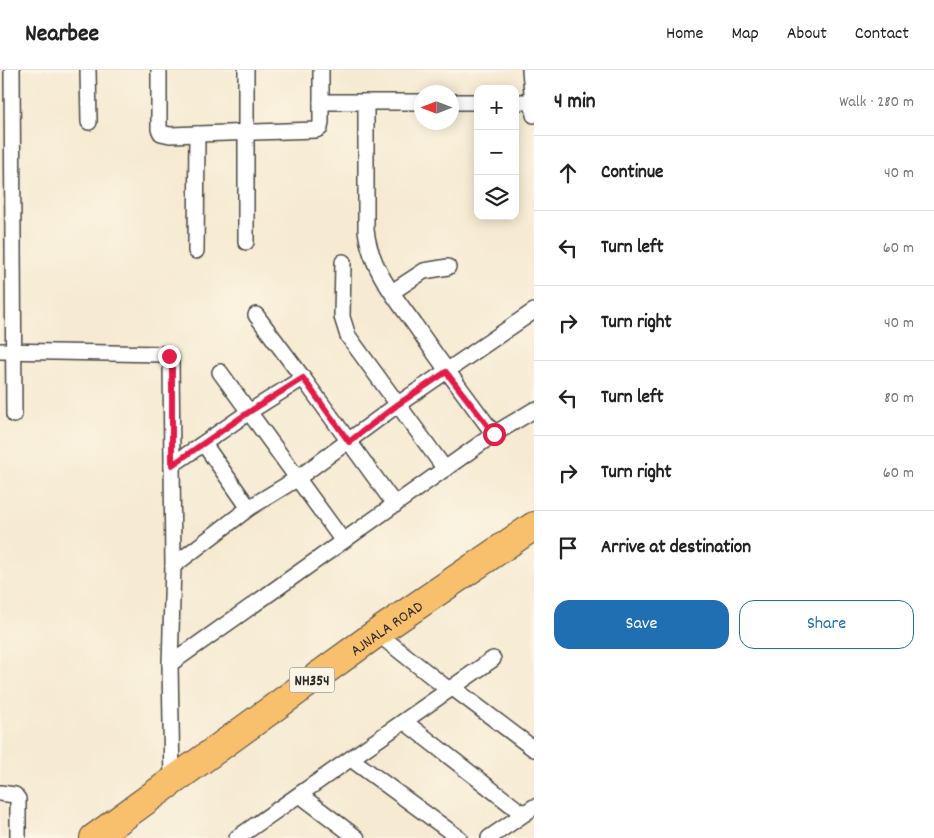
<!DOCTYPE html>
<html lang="en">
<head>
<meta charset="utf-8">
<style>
  body { margin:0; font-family:Dekko,sans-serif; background:#f2f2f2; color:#222 }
  .controls { position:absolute; right:15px; top:15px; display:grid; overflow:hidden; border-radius:10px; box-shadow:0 2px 12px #0003 }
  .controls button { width:45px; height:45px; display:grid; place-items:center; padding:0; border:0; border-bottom:1px solid #e0e0e0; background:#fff; color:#222; font:25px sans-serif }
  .compass { position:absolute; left:414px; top:15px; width:45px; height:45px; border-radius:50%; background:#fff; box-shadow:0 2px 12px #0003; rotate:270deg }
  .stop { position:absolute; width:15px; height:15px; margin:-11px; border:4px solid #e11d48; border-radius:50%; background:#fff }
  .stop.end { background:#e11d48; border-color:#fff; box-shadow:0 1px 5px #0008 }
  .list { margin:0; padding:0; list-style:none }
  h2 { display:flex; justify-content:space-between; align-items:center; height:65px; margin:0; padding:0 20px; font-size:21px }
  h2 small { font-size:16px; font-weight:400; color:#767676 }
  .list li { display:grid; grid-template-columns:32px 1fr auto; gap:15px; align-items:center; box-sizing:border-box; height:75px; padding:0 20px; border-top:1px solid #e0e0e0 }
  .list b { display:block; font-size:19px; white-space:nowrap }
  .list em { font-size:16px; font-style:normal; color:#767676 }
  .actions { display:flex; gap:10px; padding:15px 20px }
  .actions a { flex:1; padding:11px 0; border:1px solid #1f6fb2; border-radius:15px; text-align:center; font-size:18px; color:#1f6fb2 }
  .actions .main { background:#1f6fb2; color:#fff }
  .icon { flex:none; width:28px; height:28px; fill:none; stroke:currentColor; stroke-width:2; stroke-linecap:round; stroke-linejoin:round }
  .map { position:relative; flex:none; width:534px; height:768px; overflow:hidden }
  header { display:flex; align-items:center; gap:30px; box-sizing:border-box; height:70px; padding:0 25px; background:#fff; border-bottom:1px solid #e0e0e0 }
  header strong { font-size:24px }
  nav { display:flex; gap:28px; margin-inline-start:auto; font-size:18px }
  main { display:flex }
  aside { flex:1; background:#fff }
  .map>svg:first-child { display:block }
</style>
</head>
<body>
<header>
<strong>Nearbee</strong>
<nav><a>Home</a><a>Map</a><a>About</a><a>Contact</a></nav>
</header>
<main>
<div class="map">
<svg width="534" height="768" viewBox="0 0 534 768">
  <rect width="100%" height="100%" fill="#fcf5e5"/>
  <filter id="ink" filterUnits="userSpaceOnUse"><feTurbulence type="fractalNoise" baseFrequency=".02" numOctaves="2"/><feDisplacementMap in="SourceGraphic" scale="10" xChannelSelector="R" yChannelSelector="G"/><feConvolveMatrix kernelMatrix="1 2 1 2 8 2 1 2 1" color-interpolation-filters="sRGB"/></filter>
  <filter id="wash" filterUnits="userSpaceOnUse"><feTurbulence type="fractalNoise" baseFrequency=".0096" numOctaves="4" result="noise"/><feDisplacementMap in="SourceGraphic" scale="20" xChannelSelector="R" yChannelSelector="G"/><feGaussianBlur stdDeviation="1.12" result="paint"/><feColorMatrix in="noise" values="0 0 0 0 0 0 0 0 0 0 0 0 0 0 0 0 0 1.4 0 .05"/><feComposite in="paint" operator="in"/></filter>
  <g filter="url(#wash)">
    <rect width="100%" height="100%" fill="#f6ead2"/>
  </g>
  <g filter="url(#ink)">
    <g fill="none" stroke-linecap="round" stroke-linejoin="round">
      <defs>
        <g id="street">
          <path d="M12,0L14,345"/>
          <path d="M88,0L89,52"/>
          <path d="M159,0V59L161,63L170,65L316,60L320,58L321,52V0"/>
          <path d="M530,0L534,45"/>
          <path d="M321,32H422"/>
          <path d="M366,32V160C370,197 394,226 415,255C440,292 467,328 494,364"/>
          <path d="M452,32H478"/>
          <path d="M515,32H533"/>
          <path d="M246,172V0"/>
          <path d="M196,181L197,64"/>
          <path d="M343,192L342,247L348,266L445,399"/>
          <path d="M392,222L424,201L448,197"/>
          <path d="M256,245L303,308"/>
          <path d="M0,281L164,284L169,286L171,288L173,496L170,594L172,711"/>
          <path d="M220,302L343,471"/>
          <path d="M204,374L249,438"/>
          <path d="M172,395L249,342L303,308L395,435"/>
          <path d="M173,496L249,438L298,408L397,335L534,241"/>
          <path d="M377,563L449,620"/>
          <path d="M170,594L494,364L534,340"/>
          <path d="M453,618L534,679"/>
          <path d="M405,652L523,744"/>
          <path d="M351,689L459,768"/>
          <path d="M0,723L15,725L18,729V768"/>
          <path d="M300,725L357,768"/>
          <path d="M237,768L493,589"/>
          <path d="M489,768L534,737"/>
        </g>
        <g id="highway">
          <path id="s1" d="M94,768L377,563L534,456"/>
        </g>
      </defs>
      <use href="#street" stroke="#494844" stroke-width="18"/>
      <use href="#highway" stroke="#494844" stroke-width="30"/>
      <use href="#street" stroke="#fff" stroke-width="15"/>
      <use href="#highway" stroke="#f8bf6c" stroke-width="28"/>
    </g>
  </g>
  <g fill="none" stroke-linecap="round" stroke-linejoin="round" filter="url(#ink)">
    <path stroke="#e11d48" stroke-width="6" d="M169,286L172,295V395L249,342L303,308L349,372L397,335L446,302L494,364"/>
  </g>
  <g text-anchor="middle" stroke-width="4.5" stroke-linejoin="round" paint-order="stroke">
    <rect fill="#fcf5e5" stroke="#6a6863" stroke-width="1" x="289.5" y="597.5" width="45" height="25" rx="4"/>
    <g font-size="15" font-weight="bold" fill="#2b2b2b">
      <text x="312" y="615">NH354</text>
    </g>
    <g font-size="16" fill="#2b2b2b" stroke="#fcf5e5">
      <text dy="6" stroke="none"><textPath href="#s1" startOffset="360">AJNALA ROAD</textPath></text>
    </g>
  </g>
</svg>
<div class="controls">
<button>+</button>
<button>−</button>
<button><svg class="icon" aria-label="layers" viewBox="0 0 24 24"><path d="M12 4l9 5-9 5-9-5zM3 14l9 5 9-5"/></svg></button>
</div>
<svg class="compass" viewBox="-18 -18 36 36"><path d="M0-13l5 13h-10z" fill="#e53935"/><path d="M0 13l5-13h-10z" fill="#767676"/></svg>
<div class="stop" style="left:494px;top:364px"></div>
<div class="stop end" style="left:169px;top:286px"></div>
</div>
<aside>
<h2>4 min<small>Walk · 280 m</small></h2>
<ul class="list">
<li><svg class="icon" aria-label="ahead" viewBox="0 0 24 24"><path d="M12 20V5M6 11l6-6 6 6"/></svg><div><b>Continue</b></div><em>40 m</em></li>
<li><svg class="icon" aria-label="left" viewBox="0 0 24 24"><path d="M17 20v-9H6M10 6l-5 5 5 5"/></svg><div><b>Turn left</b></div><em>60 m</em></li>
<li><svg class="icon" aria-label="right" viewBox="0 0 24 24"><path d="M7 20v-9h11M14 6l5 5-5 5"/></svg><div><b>Turn right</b></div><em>40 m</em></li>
<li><svg class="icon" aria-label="left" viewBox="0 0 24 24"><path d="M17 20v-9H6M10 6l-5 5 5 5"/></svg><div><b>Turn left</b></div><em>80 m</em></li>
<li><svg class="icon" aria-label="right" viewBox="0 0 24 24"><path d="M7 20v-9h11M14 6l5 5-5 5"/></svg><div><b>Turn right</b></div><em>60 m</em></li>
<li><svg class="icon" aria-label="arrive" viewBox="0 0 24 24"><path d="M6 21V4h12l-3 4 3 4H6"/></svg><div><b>Arrive at destination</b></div></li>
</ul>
<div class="actions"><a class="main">Save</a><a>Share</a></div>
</aside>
</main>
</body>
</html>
